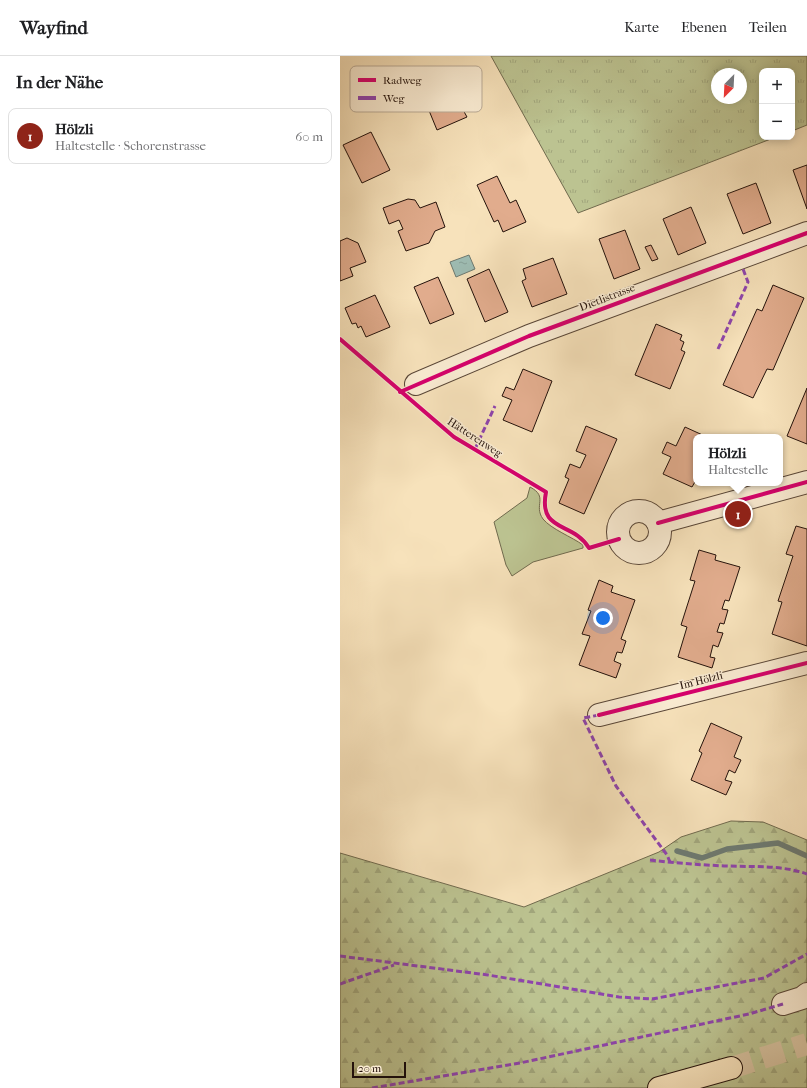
<!DOCTYPE html>
<html lang="de">
<head>
<meta charset="utf-8">
<style>
  body { margin:0; font-family:"IM FELL French Canon",serif; background:#f6f6f6; color:#202124 }
  .controls { position:absolute; right:12px; top:12px; display:grid; overflow:hidden; border-radius:8px; box-shadow:0 2px 10px #0003 }
  .controls button { width:36px; height:36px; display:grid; place-items:center; padding:0; border:0; border-bottom:1px solid #e0e0e0; background:#fff; color:#202124; font:20px sans-serif }
  .compass { position:absolute; left:371px; top:12px; width:36px; height:36px; border-radius:50%; background:#fff; box-shadow:0 2px 10px #0003; rotate:204deg }
  .scale { position:absolute; left:12px; bottom:10px; width:54px; box-sizing:border-box; padding-left:4px; border:2px solid #24120b; border-top:0; font-size:11px; line-height:14px; white-space:nowrap; color:#24120b; -webkit-text-stroke:3px #faecd3; paint-order:stroke }
  .you { position:absolute; left:263px; top:562px; width:14px; height:14px; margin:-10px; border:3px solid #fff; border-radius:50%; background:#1a73e8; box-shadow:0 0 0 6px #1a73e833 }
  .badge { display:grid; place-items:center; width:26px; height:26px; border-radius:50%; background:#8f2418; color:#fff; font-size:13px; font-weight:700 }
  .pin { position:absolute; translate:-50% -50%; border:2px solid #fff; box-shadow:0 1px 4px #0006 }
  .popup { position:absolute; left:353px; top:378px; width:90px; height:52px; box-sizing:border-box; display:grid; place-content:center; border-radius:8px; background:#fff; filter:drop-shadow(0 1px 3px #0005); font-size:13px; white-space:nowrap; color:#757577 }
  .popup b { font-size:15px; color:#202124 }
  .popup::after { content:''; position:absolute; left:50%; top:100%; margin-left:-8px; border:8px solid transparent; border-top-color:#fff }
  .list { margin:0; padding:0; list-style:none }
  h2 { display:flex; justify-content:space-between; align-items:center; height:52px; margin:0; padding:0 16px; font-size:17px }
  h2 small { font-size:13px; font-weight:400; color:#757577 }
  .list li { display:grid; grid-template-columns:26px 1fr auto; gap:12px; align-items:center; box-sizing:border-box; height:56px; margin:0 8px 8px; padding:0 8px; border:1px solid #e0e0e0; border-radius:8px }
  .list b { display:block; font-size:15px; white-space:nowrap }
  .list p { margin:0; font-size:13px; white-space:nowrap; color:#757577 }
  .list em { font-size:13px; font-style:normal; color:#757577 }
  .map { position:relative; flex:none; width:467px; height:1032px; overflow:hidden }
  header { display:flex; align-items:center; gap:24px; box-sizing:border-box; height:56px; padding:0 20px; background:#fff; border-bottom:1px solid #e0e0e0 }
  header strong { font-size:19px }
  nav { display:flex; gap:22px; margin-inline-start:auto; font-size:14px }
  main { display:flex }
  aside { flex:1; background:#fff }
  .map>svg:first-child { display:block }
</style>
</head>
<body>
<header>
<strong>Wayfind</strong>
<nav><a>Karte</a><a>Ebenen</a><a>Teilen</a></nav>
</header>
<main>
<aside>
<h2>In der Nähe<small></small></h2>
<ul class="list">
<li><span class="badge">1</span><div><b>Hölzli</b><p>Haltestelle · Schorenstrasse</p></div><em>60 m</em></li>
</ul>
</aside>
<div class="map">
<svg width="467" height="1032" viewBox="0 0 467 1032">
  <defs>
    <pattern id="grass-tufts" width="24" height="20" patternUnits="userSpaceOnUse"><rect width="24" height="20" fill="#bcc391"/><path d="M3 7l-1-3M5 7V3M7 7l1-3M15 17l-1-3M17 17v-4M19 17l1-3" fill="none" stroke="#a1a67c"/></pattern>
    <pattern id="forest-firs" width="22" height="20" patternUnits="userSpaceOnUse"><rect width="22" height="20" fill="#bcc391"/><path d="M5 1l3.5 6h-7zM16 11l3.5 6h-7z" fill="#a1a67c"/></pattern>
    <pattern id="water-ripples" width="26" height="14" patternUnits="userSpaceOnUse"><rect width="26" height="14" fill="#9ebdb4"/><path d="M2 4q2-2 4 0t4 0M15 11q2-2 4 0t4 0" fill="none" stroke="#88a199"/></pattern>
  </defs>
  <rect width="100%" height="100%" fill="#f7e2bb"/>
  <filter id="stains"><feTurbulence type="fractalNoise" baseFrequency=".005" numOctaves="4"/><feColorMatrix values="0 0 0 0 .2 0 0 0 0 .09 0 0 0 0 .02 0 0 0 .5 -.17"/></filter>
  <radialGradient id="worn" r=".72"><stop offset=".6" stop-color="#630" stop-opacity="0"/><stop offset="1" stop-color="#630" stop-opacity=".3"/></radialGradient>
  <path fill="url(#grass-tufts)" stroke="#706a4e" fill-rule="evenodd" d="M151,0H467V69L452,75V15H422V81H436L238,157ZM377,18H401V42H377Z"/>
  <path fill="url(#forest-firs)" stroke="#706a4e" d="M391,765L423,766L467,784V1032H0V797L184,851L319,796L341,781Z"/>
  <path fill="#bcc391" stroke="#706a4e" d="M190,431C209,441 193,449 203,463C211,473 232,481 243,489V492L193,506L172,520L166,509L154,466L187,442Z"/>
  <path fill="url(#water-ripples)" stroke="#6d7970" d="M129,199L135,213L116,221L110,206Z"/>
  <g fill="none" stroke-linecap="round" stroke-linejoin="round">
    <path stroke="#6d7970" stroke-width="5.5" d="M337,795L362,802L387,793L438,787L467,800"/>
  </g>
  <g fill="#e1ac8d" stroke="#24120b">
    <path d="M118,13L130,26L123,32L131,42L122,52L127,61L97,74L81,35L102,26Z"/>
    <path d="M31,76L50,114L22,127L3,89Z"/>
    <path d="M467,109V153L453,114Z"/>
    <path d="M157,120L170,147L176,144L186,166L163,176L158,164L154,166L137,129Z"/>
    <path d="M416,127L431,167L403,178L387,138Z"/>
    <path d="M68,143L75,144L80,152L96,146L105,171L95,175L89,187L66,195L58,175L63,173L59,164L49,168L43,152Z"/>
    <path d="M351,151L366,187L338,199L323,163Z"/>
    <path d="M285,174L300,213L274,223L259,183Z"/>
    <path d="M7,182L18,187L26,206L10,212L13,220L0,225V185Z"/>
    <path d="M311,189L318,203L312,205L305,191Z"/>
    <path d="M213,202L227,238L192,251L182,225L186,223L183,213Z"/>
    <path d="M149,213L168,256L145,266L127,223Z"/>
    <path d="M98,221L114,258L90,268L74,231Z"/>
    <path d="M433,229L464,242L433,314L427,313L413,342L383,329L417,253L422,255Z"/>
    <path d="M35,239L50,271L26,281L21,270L18,272L16,267L12,268L5,252Z"/>
    <path d="M316,268L342,279L340,284L344,286L341,294L345,296L330,333L295,319Z"/>
    <path d="M183,313L212,325L192,376L163,364L172,344L162,340L166,331L174,334Z"/>
    <path d="M467,332V388L447,380Z"/>
    <path d="M246,370L277,383L244,458L219,447L229,423L225,421L230,408L240,412L246,399L236,395Z"/>
    <path d="M345,371L367,381H356V424L352,431L323,418L331,401L322,397L327,386L336,390Z"/>
    <path d="M456,470L467,473V590L432,578L442,546L438,545L453,500L446,498Z"/>
    <path d="M359,494L376,499L375,504L400,511L389,545L385,544L382,553L388,554L384,568L380,567L377,576L383,577L378,591L373,589L370,601L375,602L372,612L338,601L347,571L341,569L355,525L350,524Z"/>
    <path d="M259,524L273,530L271,536L295,544L281,583L286,585L282,597L277,596L274,605L281,608L276,622L239,609L250,580L242,578L251,555L248,554Z"/>
    <path d="M371,667L402,681L394,701L401,704L395,717L389,714L385,724L392,726L386,739L351,724L362,697L359,695Z"/>
  </g>
  <g fill="none" stroke-linecap="round" stroke-linejoin="round">
    <path stroke="#d7c3a1" stroke-width="22" stroke-dasharray="22 11" stroke-linecap="butt" d="M391,1012L467,988"/>
    <defs>
      <g id="minor">
        <path d="M76,328L189,280L467,177"/>
        <circle cx="299" cy="476" r="21"/>
        <path d="M318,467L467,426"/>
        <path d="M259,659L467,607"/>
        <path d="M443,948L462,942L467,938"/>
      </g>
      <path id="highway" d="M319,1032L391,1012"/>
    </defs>
    <use href="#minor" stroke="#594637" stroke-width="24"/>
    <use href="#highway" stroke="#24120b" stroke-width="24"/>
    <use href="#minor" stroke="#faecd3" stroke-width="22"/>
    <use href="#highway" stroke="#f7e2bb" stroke-width="22"/>
    <g stroke="#8e44ad" stroke-width="3" stroke-dasharray="6 3" stroke-linecap="butt">
      <path d="M378,293L408,226L403,213"/>
      <path d="M135,393L155,350"/>
      <path d="M259,659L243,662L276,730L327,799L330,806"/>
      <path d="M310,804C335,807 361,809 387,810C414,811 442,809 467,818"/>
      <path d="M0,900L148,919L279,941L312,943L424,922L467,898"/>
      <path d="M0,928L54,909"/>
      <path d="M32,1032L180,1007L409,958L443,948"/>
    </g>
    <defs>
      <g id="cycleway">
        <path d="M0,283L114,381L206,436C198,477 233,465 249,492L279,483"/>
        <path d="M60,336L189,280L467,177"/>
        <path d="M318,467L467,426"/>
        <path d="M259,659L467,607"/>
      </g>
    </defs>
    <use href="#cycleway" stroke="#faecd3" stroke-width="6"/>
    <use href="#cycleway" stroke="#d6006c" stroke-width="4"/>
  </g>
  <g text-anchor="middle" stroke-width="3" stroke-linejoin="round" paint-order="stroke">
    <g font-size="11" fill="#24120b" stroke="#faecd3">
      <text transform="translate(267 241) rotate(-21)" y="4">Dietlistrasse</text>
      <text transform="translate(135 381) rotate(33)" y="4">Hätterenweg</text>
      <text transform="translate(361 624) rotate(-14)" y="4">Im Hölzli</text>
    </g>
  </g>
  <rect x="10" y="10" width="132" height="46" rx="6" fill="#faecd3" stroke="#baab97" stroke-width="1"/>
  <rect x="18" y="22" width="18" height="4" fill="#d6006c"/>
  <rect x="18" y="40" width="18" height="4" fill="#8e44ad"/>
  <g font-size="11" fill="#24120b">
    <text x="43" y="28">Radweg</text>
    <text x="43" y="46">Weg</text>
  </g>
  <rect width="100%" height="100%" filter="url(#stains)"/>
  <rect width="100%" height="100%" fill="url(#worn)"/>
</svg>
<div class="controls">
<button>+</button>
<button>−</button>
</div>
<svg class="compass" viewBox="-18 -18 36 36"><path d="M0-13l5 13h-10z" fill="#e53935"/><path d="M0 13l5-13h-10z" fill="#757577"/></svg>
<div class="scale">20 m</div>
<div class="you"></div>
<div class="pin badge" style="left:398px;top:458px">1</div>
<div class="popup"><b>Hölzli</b>Haltestelle</div>
</div>
</main>
</body>
</html>
